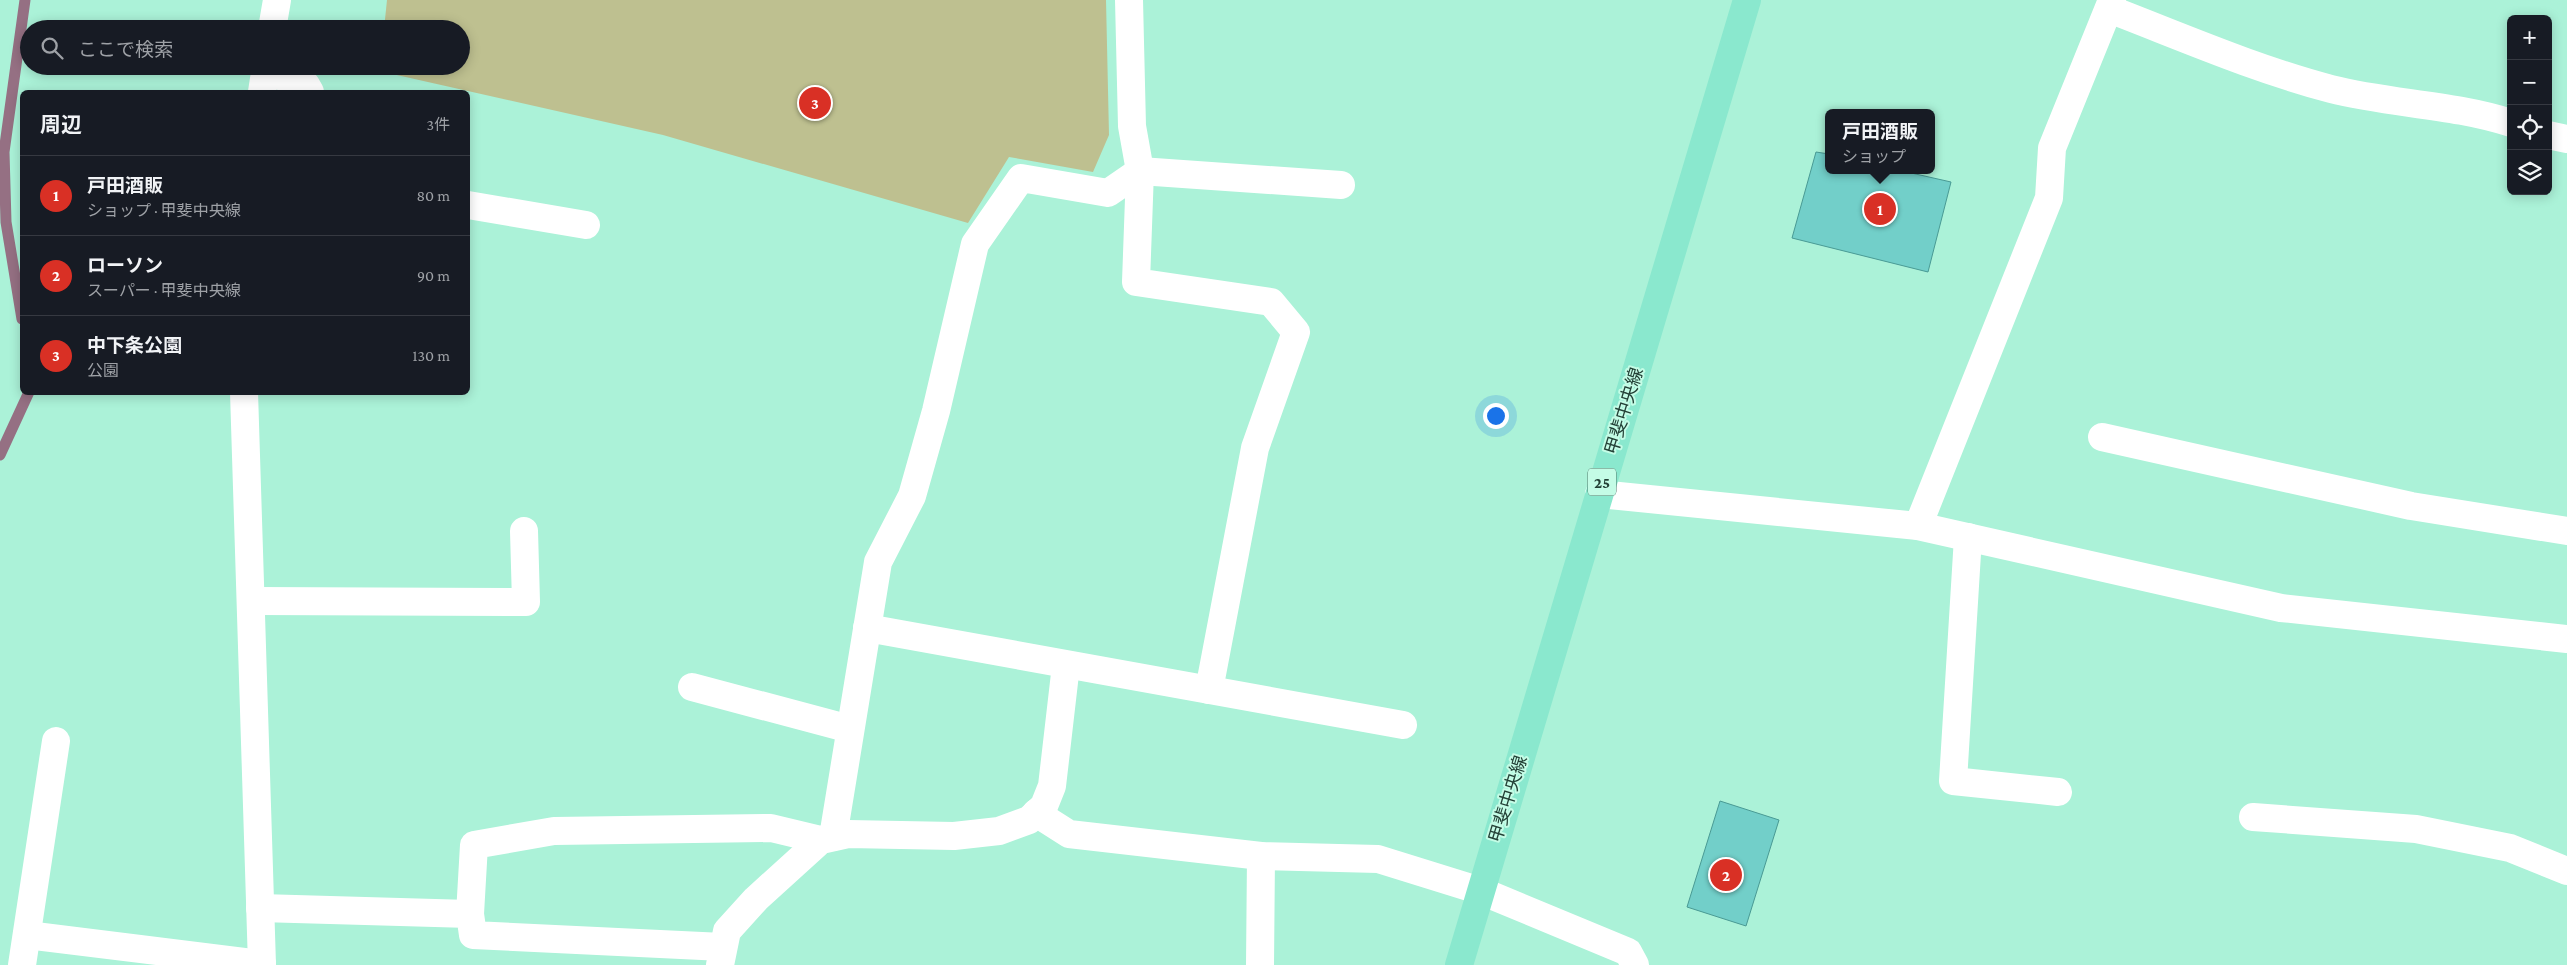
<!DOCTYPE html>
<html lang="ja">
<head>
<meta charset="utf-8">
<style>
  body { margin:0; font-family:"Crimson Pro","Noto Sans JP",serif; background:#242831; color:#f1f3f6 }
  .controls { position:absolute; right:15px; top:15px; display:grid; overflow:hidden; border-radius:8px; box-shadow:0 2px 12px #0003 }
  .controls button { width:45px; height:45px; display:grid; place-items:center; padding:0; border:0; border-bottom:1px solid #363941; background:#171b24; color:#f1f3f6; font:25px sans-serif }
  .you { position:absolute; left:1495px; top:415px; width:18px; height:18px; margin:-12px; border:4px solid #fff; border-radius:50%; background:#1a73e8; box-shadow:0 0 0 8px #1a73e833 }
  .badge { display:grid; place-items:center; width:32px; height:32px; border-radius:50%; background:#d93025; color:#fff; font-size:16px; font-weight:700 }
  .pin { position:absolute; translate:-50% -50%; border:2px solid #fff; box-shadow:0 1px 5px #0006 }
  .popup { position:absolute; left:1825px; top:109px; width:110px; height:65px; box-sizing:border-box; display:grid; place-content:center; border-radius:8px; background:#171b24; filter:drop-shadow(0 1px 4px #0005); font-size:16px; white-space:nowrap; color:#9ea1a6 }
  .popup b { font-size:19px; color:#f1f3f6 }
  .popup::after { content:''; position:absolute; left:50%; top:100%; margin-left:-10px; border:10px solid transparent; border-top-color:#171b24 }
  .list { margin:0; padding:0; list-style:none }
  h2 { display:flex; justify-content:space-between; align-items:center; height:65px; margin:0; padding:0 20px; font-size:21px }
  h2 small { font-size:16px; font-weight:400; color:#9ea1a6 }
  .list li { display:grid; grid-template-columns:32px 1fr auto; gap:15px; align-items:center; box-sizing:border-box; height:80px; padding:0 20px; border-top:1px solid #363941 }
  .list b { display:block; font-size:19px; white-space:nowrap }
  .list p { margin:0; font-size:16px; white-space:nowrap; color:#9ea1a6 }
  .list em { font-size:16px; font-style:normal; color:#9ea1a6 }
  .icon { flex:none; width:28px; height:28px; fill:none; stroke:currentColor; stroke-width:2; stroke-linecap:round; stroke-linejoin:round }
  .map { position:relative; flex:none; width:2567px; height:965px; overflow:hidden }
  .search { position:absolute; background:#171b24; box-shadow:0 2px 12px #0003; left:20px; top:20px; width:450px; height:55px; display:flex; align-items:center; gap:12px; box-sizing:border-box; padding:0 18px; border-radius:28px; color:#9ea1a6; font-size:19px }
  .panel { position:absolute; background:#171b24; box-shadow:0 2px 12px #0003; left:20px; top:90px; width:450px; height:305px; border-radius:8px }
  .map>svg:first-child { display:block }
</style>
</head>
<body>
<div class="map">
<svg width="2567" height="965" viewBox="0 0 2567 965">
  <rect width="100%" height="100%" fill="#abf2d8"/>
  <path fill="#bec090" d="M387,0H1106L1109,135L1093,172L1009,157L968,223L663,135L379,71L380,66H461V29H384Z"/>
  <g fill="none" stroke-linecap="round" stroke-linejoin="round">
    <g stroke="#957083" stroke-width="11">
      <path d="M22,319L6,222L4,152L25,0"/>
      <path d="M0,455L29,392"/>
    </g>
  </g>
  <g fill="#72cfc9" stroke="#499a94">
    <path d="M1816,152L1829,154V170H1898L1951,182L1928,272L1792,238Z"/>
    <path d="M1720,801L1779,820L1746,926L1687,907Z"/>
  </g>
  <g fill="none" stroke-linecap="round" stroke-linejoin="round">
    <g stroke="#fff" stroke-width="28">
      <path d="M1129,0L1132,126L1140,171L1136,282L1271,302L1296,332L1255,448L1209,690"/>
      <path d="M2109,9C2182,37 2255,69 2331,89C2390,104 2452,104 2511,123"/>
      <path d="M266,71L306,85L310,92"/>
      <path d="M2548,135L2567,139"/>
      <path d="M468,205L586,225"/>
      <path d="M2102,437L2411,506L2567,531"/>
      <path d="M1599,494L1918,526L2281,608L2567,639"/>
      <path d="M1918,526L2049,198L2052,148L2112,0"/>
      <path d="M1968,537L1953,781L2058,792"/>
      <path d="M251,601L526,602L524,531"/>
      <path d="M867,628L1403,725"/>
      <path d="M692,687L850,729"/>
      <path d="M1036,813L1069,834L1261,856L1378,859L1481,891L1628,952L1635,965"/>
      <path d="M2253,817L2416,829L2510,848L2567,871"/>
      <path d="M833,837L878,562L912,496L936,411L975,244L1021,178L1108,193L1140,171L1341,185"/>
      <path d="M260,908L470,914L473,935L723,947"/>
      <path d="M470,914L474,845L554,831L771,828L821,840"/>
      <path d="M27,935L262,964"/>
      <path d="M22,965L56,741"/>
      <path d="M720,965L727,931L756,899L821,840L848,834L954,836L999,831L1029,820L1044,806L1052,786L1066,665"/>
      <path d="M1260,965L1261,856"/>
    </g>
    <g stroke="#fff" stroke-width="28">
      <path d="M272,29L277,0"/>
      <path d="M262,92L266,66"/>
      <path d="M244,392L262,965"/>
    </g>
    <path stroke="#8ae8ce" stroke-width="28" d="M1459,965L1747,0"/>
  </g>
  <g text-anchor="middle" stroke-width="4" stroke-linejoin="round" paint-order="stroke">
    <rect fill="#c4fce6" stroke="#53786b" stroke-width="1" x="1588" y="468.5" width="28" height="27" rx="4"/>
    <g font-size="16" font-weight="bold" fill="#234036">
      <text x="1602" y="488">25</text>
    </g>
    <g font-size="18" fill="#234036" stroke="#c4fce6">
      <text transform="translate(1624 411) rotate(-73)" y="6">甲斐中央線</text>
      <text transform="translate(1508 799) rotate(-73)" y="6">甲斐中央線</text>
    </g>
  </g>
</svg>
<div class="controls">
<button>+</button>
<button>−</button>
<button><svg class="icon" aria-label="locate" viewBox="0 0 24 24"><circle cx="12" cy="12" r="6"/><path d="M12 2v4M12 18v4M2 12h4M18 12h4"/></svg></button>
<button><svg class="icon" aria-label="layers" viewBox="0 0 24 24"><path d="M12 4l9 5-9 5-9-5zM3 14l9 5 9-5"/></svg></button>
</div>
<div class="you"></div>
<div class="pin badge" style="left:1880px;top:209px">1</div>
<div class="popup"><b>戸田酒販</b>ショップ</div>
<div class="pin badge" style="left:1726px;top:875px">2</div>
<div class="pin badge" style="left:815px;top:103px">3</div>
<div class="search"><svg class="icon" aria-label="search" viewBox="0 0 24 24"><circle cx="10" cy="10" r="6"/><path d="M15 15l6 6"/></svg>ここで検索</div>
<section class="panel">
<h2>周辺<small>3件</small></h2>
<ul class="list">
<li><span class="badge">1</span><div><b>戸田酒販</b><p>ショップ · 甲斐中央線</p></div><em>80 m</em></li>
<li><span class="badge">2</span><div><b>ローソン</b><p>スーパー · 甲斐中央線</p></div><em>90 m</em></li>
<li><span class="badge">3</span><div><b>中下条公園</b><p>公園</p></div><em>130 m</em></li>
</ul>
</section>
</div>
</body>
</html>
